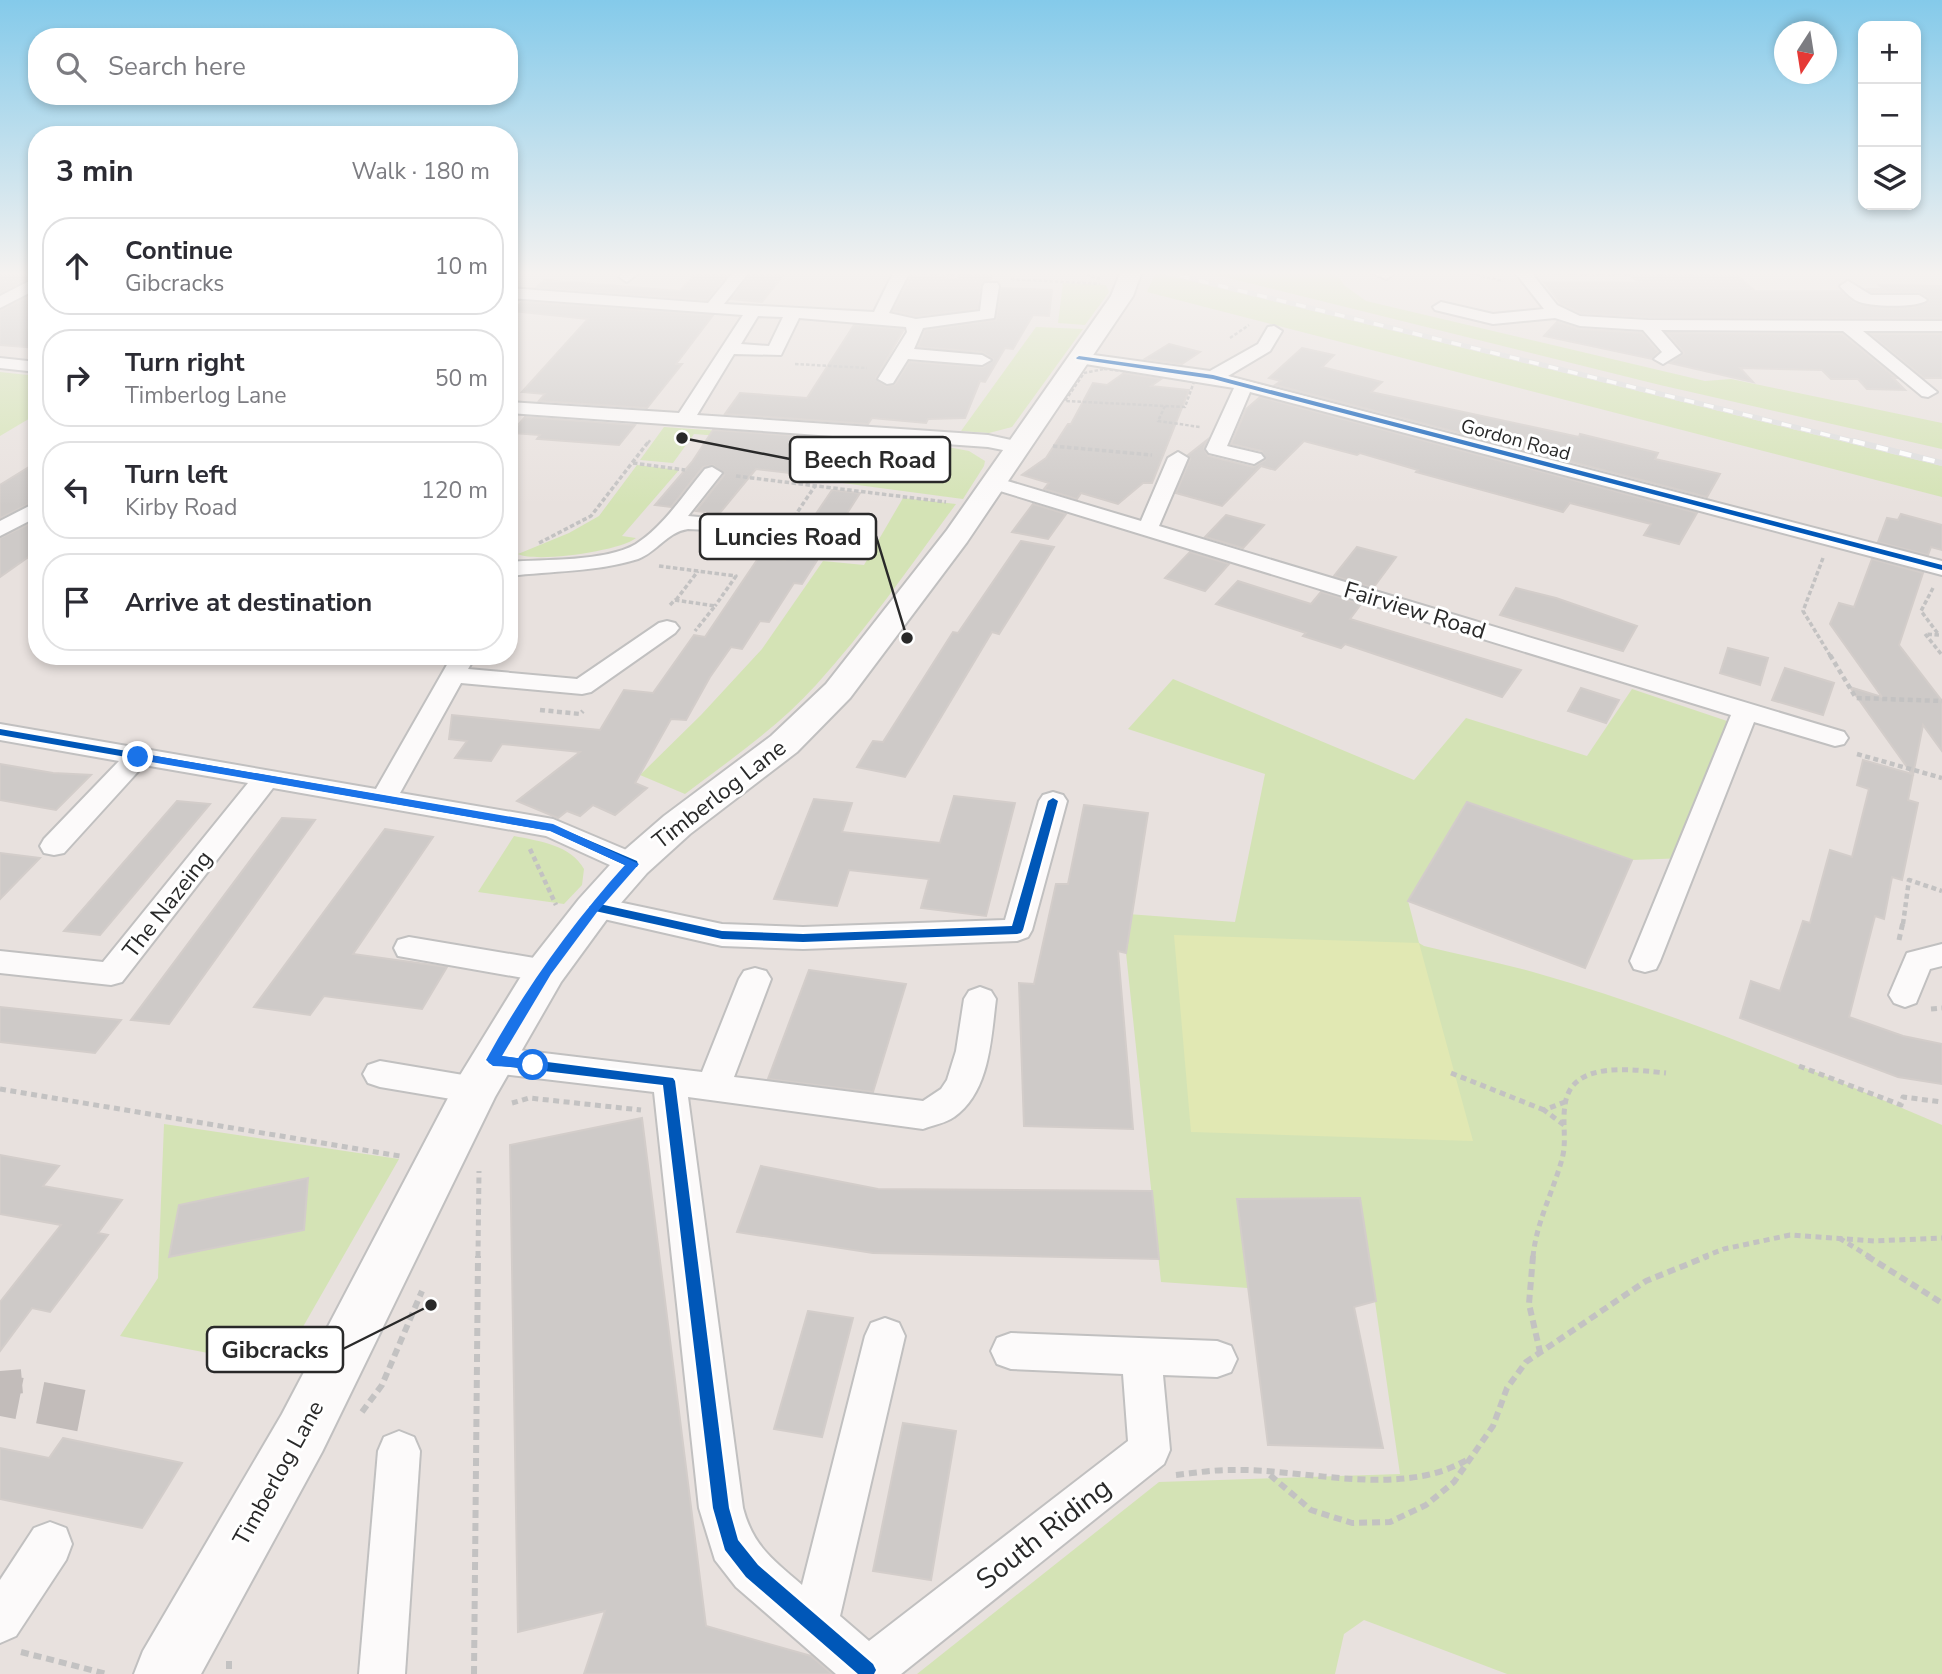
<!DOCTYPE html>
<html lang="en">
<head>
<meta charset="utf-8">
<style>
  body { margin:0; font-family:"Nunito Sans",sans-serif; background:#f2f2f3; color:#2b2b33 }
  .controls { position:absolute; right:21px; top:21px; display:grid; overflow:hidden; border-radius:14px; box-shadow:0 4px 10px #0003 }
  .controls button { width:63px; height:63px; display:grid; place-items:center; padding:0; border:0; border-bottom:2px solid #e1e1e2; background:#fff; color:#2b2b33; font:35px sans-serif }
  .compass { position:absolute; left:1774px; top:21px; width:63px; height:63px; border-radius:50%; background:#fff; box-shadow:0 4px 10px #0003; rotate:192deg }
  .stop { position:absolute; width:21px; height:21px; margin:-16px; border:5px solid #1a73e8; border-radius:50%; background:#fff }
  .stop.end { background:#1a73e8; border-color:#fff; box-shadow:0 2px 7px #0008 }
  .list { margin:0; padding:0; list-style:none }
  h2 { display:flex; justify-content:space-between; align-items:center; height:91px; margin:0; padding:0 28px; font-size:30px }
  h2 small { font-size:23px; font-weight:400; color:#7c7c81 }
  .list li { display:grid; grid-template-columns:46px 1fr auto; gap:21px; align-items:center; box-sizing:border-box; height:98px; margin:0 14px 14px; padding:0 14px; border:2px solid #e1e1e2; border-radius:28px }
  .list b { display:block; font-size:26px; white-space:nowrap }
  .list p { margin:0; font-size:23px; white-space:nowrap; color:#7c7c81 }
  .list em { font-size:23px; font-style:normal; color:#7c7c81 }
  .icon { flex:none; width:38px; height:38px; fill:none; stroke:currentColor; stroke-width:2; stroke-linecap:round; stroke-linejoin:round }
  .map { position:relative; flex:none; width:1942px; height:1674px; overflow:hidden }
  .search { position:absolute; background:#fff; box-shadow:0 4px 10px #0003; left:28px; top:28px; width:490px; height:77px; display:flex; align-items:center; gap:18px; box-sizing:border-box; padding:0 24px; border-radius:28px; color:#7c7c81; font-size:26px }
  .panel { position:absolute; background:#fff; box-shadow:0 4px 10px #0003; left:28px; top:126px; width:490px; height:539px; border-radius:28px }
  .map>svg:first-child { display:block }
</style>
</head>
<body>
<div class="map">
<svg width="1942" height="1674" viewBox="0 0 1942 1674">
  <rect width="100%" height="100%" fill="#e8e1de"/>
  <g fill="#d4e3b5">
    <path d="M1200,271H1320L1338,276L1344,285L1366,301L1705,381L1731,379L1942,423V449L1660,385Z"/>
    <path d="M1156,272L1942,466V497L1147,292Z"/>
    <path d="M1063,283L1106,285L1109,292L1085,325L1058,323Z"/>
    <path d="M1036,327L1083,329L1012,427L989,433L961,431Z"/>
    <path d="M0,372L37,376V414L0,436Z"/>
    <path d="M664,427L953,448L969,451L985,461L984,466L963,499L835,482L856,447L694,434L673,463L640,460Z"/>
    <path d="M637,465L679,470L622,536L636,538C620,551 537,563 518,554L569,533L599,516Z"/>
    <path d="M903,498L956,504C911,565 867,629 816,685C778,727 730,760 685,794L640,775L701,715L762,649L823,561L864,565Z"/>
    <path d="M1173,679L1414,780L1466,718L1587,756L1632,689L1730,722L1686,858L1632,860L1467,802L1408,901L1419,943L1424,946C1460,955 1497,962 1533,972C1673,1012 1809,1068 1942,1125V1674H1507L1364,1620L1344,1634L1335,1674H917L1159,1482L1400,1474L1360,1198L1237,1199L1248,1288L1161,1282L1126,953L1128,914L1235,922L1265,774L1128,729Z"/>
    <path d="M514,836C539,841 571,845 584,869L582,885L564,904L478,892Z"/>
    <path d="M164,1124L399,1159L280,1367L120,1336L158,1278Z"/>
  </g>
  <path fill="#e1e8b3" d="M1174,935L1419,943L1473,1141L1191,1132Z"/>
  <g fill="#cecac8" stroke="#d3cdca" stroke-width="2">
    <path d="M698,271H730L707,300L537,287L544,280L680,291Z"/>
    <path d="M752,271L785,273L762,302L731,299Z"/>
    <path d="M961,271H995L990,280L981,285L978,309L916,316L893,311L911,276L957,279Z"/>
    <path d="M0,274L33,276L0,293Z"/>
    <path d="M1631,276H1738L1755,291H1841L1856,303L1882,308L1915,307L1929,299L1919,292H1872L1866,289H1883L1879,285L1942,286V318L1648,317L1581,313L1561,304L1544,282L1638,283Z"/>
    <path d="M1001,288L1052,290L1049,316L1033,315L1013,349L1005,348L985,382L980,381L965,418L928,419L926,423L872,418L868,424L725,414L740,393L807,398L854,325L904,329L876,378L886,386L895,384L909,362L983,367L993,359L982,352L918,347L925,330L996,320Z"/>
    <path d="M37,292V348L0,345V311Z"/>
    <path d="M522,302L713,315L676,364H682L647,408L539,401L545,394L522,392L588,319L512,311Z"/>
    <path d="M1557,322L1580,329L1642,333L1658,352L1652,359L1544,336Z"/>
    <path d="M1667,333L1842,334L1896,378H1893L1905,390L1867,389L1858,379H1831L1822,370L1740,368L1753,382L1670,363L1684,353Z"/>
    <path d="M1870,334H1942V378H1924Z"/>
    <path d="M1169,344L1200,352L1182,364L1145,359Z"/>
    <path d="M1302,348L1334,355L1322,367L1382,382L1371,392L1579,437L1580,434L1658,453L1655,459L1720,474L1707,497L1275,385L1281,381L1269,378Z"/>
    <path d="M1124,373L1161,379L1151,386L1189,390L1152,483H1143L1118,504L1081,493L1077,499L1044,489L1049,483L1022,475L1046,458L1068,424H1071L1093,383L1107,385Z"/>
    <path d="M1260,397L1697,513L1679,544L1644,535L1651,524L1570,503L1563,512L1416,472L1418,470L1360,453L1357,455L1304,441L1275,470L1261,466L1222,506L1176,493L1190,459L1188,455L1207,440L1204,448L1208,456L1253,467L1265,460L1262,451L1231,444L1246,409Z"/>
    <path d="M525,417L635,425L619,445L537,439L540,435L511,433Z"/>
    <path d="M713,430L857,440L832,478L756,469L719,514L696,511L724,475L713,465L703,467L671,507L655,505L692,462Z"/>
    <path d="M37,462V500L0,518V485Z"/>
    <path d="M832,490L860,493L802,584L794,583L769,622L760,621L742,649L731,647L710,677L686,720L671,719L635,783L647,788L615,815L593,805L580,816L567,811L558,818L517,801L580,752L502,744L491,761L455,758L467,741L449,739L452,715L600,730L624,690L653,693L694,635L705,637L759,557L785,560Z"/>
    <path d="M1033,504L1066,514L1048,539L1012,532Z"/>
    <path d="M1901,514L1942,525V550L1931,547L1928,555L1878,542L1887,518L1898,520Z"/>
    <path d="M1226,515L1264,525L1243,548L1205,537Z"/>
    <path d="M37,520V551L0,577V538Z"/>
    <path d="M1021,541L1054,547L999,634L992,632L905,777L857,767L873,741L883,742L953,632L958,633Z"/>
    <path d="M1357,547L1396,557L1373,588L1334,576Z"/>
    <path d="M1190,552L1229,564L1205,591L1165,578Z"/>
    <path d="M1872,559L1923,573L1899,645L1942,701V751L1923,725L1908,800L1918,803L1902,880L1892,877L1884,919L1875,916L1849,1017L1903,1036L1942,1044V1084L1898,1077L1740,1018L1751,981L1780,991L1803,921L1810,923L1830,850L1852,857L1869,789L1857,785L1863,760L1912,774L1850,687L1882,697L1830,624L1839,603L1854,607Z"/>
    <path d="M1238,581L1311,604L1321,592L1361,604L1350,619L1521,670L1502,697L1345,644L1341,648L1303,636L1306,633L1216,604Z"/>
    <path d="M1516,588L1556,598L1637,626L1623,651L1500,615Z"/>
    <path d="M1728,648L1768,658L1760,685L1720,673Z"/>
    <path d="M1785,668L1834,683L1823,715L1772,700Z"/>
    <path d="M1581,688L1619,700L1606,723L1568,711Z"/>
    <path d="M0,764L53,773L91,775L56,810L0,800Z"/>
    <path d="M954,796L1015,803L986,916L921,908L929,879L849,870L837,906L774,899L814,799L852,803L842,832L940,843Z"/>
    <path d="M177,801L210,804L100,935L64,931Z"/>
    <path d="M1467,802L1632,860L1585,968L1408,901Z"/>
    <path d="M1084,805L1148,813L1126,953L1118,951L1133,1129L1024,1126L1019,983L1034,984L1056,884H1068Z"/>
    <path d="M282,818L315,820L169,1024L131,1020Z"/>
    <path d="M385,829L433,837L353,954L447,967L422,1009L324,996L310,1015L254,1007Z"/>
    <path d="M0,853L40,858L0,899Z"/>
    <path d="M809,970L906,984L873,1092L768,1079Z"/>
    <path d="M0,1007L121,1020L95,1053L0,1042Z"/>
    <path d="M642,1118L706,1626L811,1656L832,1674H584L605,1611L518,1632L510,1145Z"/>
    <path d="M0,1155L59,1166L43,1186L122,1200L98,1233L108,1235L50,1312L32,1308L0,1351V1302L61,1225L0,1214Z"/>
    <path d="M761,1166L878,1189L1152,1191L1159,1259L873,1253L737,1232Z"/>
    <path d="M308,1178L304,1230L169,1257L179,1205Z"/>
    <path d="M1360,1198L1376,1301L1354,1307L1383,1448L1268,1445L1237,1199Z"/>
    <path d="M808,1311L853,1318L822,1437L774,1429Z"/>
    <path d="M903,1423L956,1431L931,1580L873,1571Z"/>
    <path d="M63,1438L182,1463L142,1528L0,1499V1448L49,1458Z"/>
  </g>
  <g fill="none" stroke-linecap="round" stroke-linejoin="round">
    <path stroke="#c2bcba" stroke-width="42" stroke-dasharray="42 21" stroke-linecap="butt" d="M0,1371L2,1395L93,1413"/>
    <defs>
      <g id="street">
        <path d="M624,271H641L627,282L619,277Z"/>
        <path d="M734,271H750L724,304L874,312L894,271H910L889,313L916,319L980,311L983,286L985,283H997L999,286L994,318L923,328L914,349L982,355L991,360L982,365L908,359L893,383L887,384L878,379L907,332L906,327L799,318L781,355L734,354L697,415L988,435L1025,443L1028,447L1018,453L988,447L509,413V402L679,413L743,315L509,298V288L708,303ZM758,316L783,317L769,346L741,344Z"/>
        <path d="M1367,271H1392L1394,274L1386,279Z"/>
        <path d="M1514,271H1530L1557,305L1580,316L1648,320L1942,321V331H1863L1937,392L1928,397L1922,396L1843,331L1661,330L1681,353L1663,364L1654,359L1662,352L1643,330L1580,326L1555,318L1493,324L1435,310L1433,307L1441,302L1493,314L1544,309Z"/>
        <path d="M37,277V289L0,308V296Z"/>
        <path d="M1848,281L1871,295H1919L1927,300C1919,308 1868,307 1857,301C1851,298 1844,291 1840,286Z"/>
        <path d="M1274,326L1282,331L1270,351L1228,376L1942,561V575L1250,392L1227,446L1261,454L1264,458L1254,464L1209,453L1206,449L1234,388L1079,363L1070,358L1079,353L1210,371L1258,344L1268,327Z"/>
        <path d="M0,358L37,362V372L0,368Z"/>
        <path d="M1178,452L1188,458L1159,526L1844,732L1848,738L1844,744L1835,746L1754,722L1660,961L1656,969L1645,972L1634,969L1630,961L1731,715L987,487L984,483L994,477L1141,521L1168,458Z"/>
        <path d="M712,467L722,473L688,516L765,523L772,525L776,529L772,533L688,529C667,532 657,552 638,559C596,572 552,571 509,576V562C544,559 606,562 636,544C664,526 684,494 705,469Z"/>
        <path d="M37,502V517L0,536V521Z"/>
        <path d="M667,621L675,623L679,628L675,633L591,692L582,694L461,683L400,793L553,819L643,857L647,864L643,871L633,874L623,871L546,836L273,788L122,982L111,985L0,973V951L103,962L248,783L144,765L64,853L54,855L44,853L40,846L44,839L119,761L0,740V724L376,789L452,656H472L474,659L468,669L577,679L659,623Z"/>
        <path d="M1053,792L1063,795L1067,801L1032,930L1028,937L1017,941L803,949L722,946L595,917L585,914L580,907L585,900L595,897L722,924L803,927L1005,920L1039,801L1043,795Z"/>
        <path d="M409,937L546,960L557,963L562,971L557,979L546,982L398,956L394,948L398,940Z"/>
        <path d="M1942,944V966L1930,969L1916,1003L1905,1007L1894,1003L1889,995L1907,953Z"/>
        <path d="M755,968L766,971L771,979L734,1077L923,1101L941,1089L947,1080L956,1051L964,999L969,991L980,987L991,991L996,999C991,1038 990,1092 954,1117C946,1123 933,1125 923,1129L688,1097L743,1508C753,1546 773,1560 802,1585L865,1336L871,1323L885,1318L899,1323L905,1336L840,1616L869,1641L1128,1441L1123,1374L1011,1369L997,1364L991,1351L997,1338L1011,1333L1217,1341L1231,1346L1237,1359L1231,1372L1217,1377L1163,1375L1170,1450L1164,1464L901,1674H836L736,1587L715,1560L699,1508L654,1092L493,1073L481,1069L477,1060L481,1051L493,1047L702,1072L739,979L744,971Z"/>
        <path d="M380,1061L475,1077L487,1081L492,1090L487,1099L475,1103L380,1087L368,1083L363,1074L368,1065Z"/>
        <path d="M399,1431L414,1437L420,1451L405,1674H359L378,1451L384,1437Z"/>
        <path d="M50,1522L66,1528L72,1544L66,1560L16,1636L0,1643V1580L34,1528Z"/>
      </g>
      <path id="secondary" d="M1121,271H1142L1133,296L967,542L850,698L797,752L690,834L647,873L607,919L561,982L495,1097L322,1452L201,1674H134L143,1651L282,1414L459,1077L531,960L579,899L619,855L664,816L771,736L826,684L947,530L1111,296Z"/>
    </defs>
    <use href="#street" stroke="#c1c0c0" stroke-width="4"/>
    <use href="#secondary" stroke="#c1c0c0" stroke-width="4"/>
    <g stroke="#c3c2c2" stroke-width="2.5" stroke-dasharray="3.5 2" stroke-linecap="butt">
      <path d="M1076,271L1100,279"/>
      <path d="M1460,271L1503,281"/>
      <path d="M924,274L971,276"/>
      <path d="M1552,274L1717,275L1713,271"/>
      <path d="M1011,279L1100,284"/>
      <path d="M1230,338L1249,325"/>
      <path d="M795,364L867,368"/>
      <path d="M1104,369L1195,379L1185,407L1065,401L1084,373Z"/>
      <path d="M1165,406L1158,421L1200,427"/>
      <path d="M648,443L651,439"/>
    </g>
    <g stroke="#c3c2c2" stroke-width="3.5" stroke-dasharray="4.5 2.5" stroke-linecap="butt">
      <path d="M1053,446L1152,455"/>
      <path d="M633,463L685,470"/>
      <path d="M736,476L946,502"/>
      <path d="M790,523L815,486"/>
      <path d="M539,543L591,516L649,441"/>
      <path d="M1823,558L1803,611L1831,657"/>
      <path d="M659,566L736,576L715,606"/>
      <path d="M1933,588L1921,611L1939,635L1925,634L1942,655"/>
      <path d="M676,600L698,571"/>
      <path d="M670,605L675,600L715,606L695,631"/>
    </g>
    <g stroke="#c3c2c2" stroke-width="4.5" stroke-dasharray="5 3.5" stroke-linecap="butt">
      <path d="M1830,655L1856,698L1942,701"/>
      <path d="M540,710L580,714L583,711"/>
      <path d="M1857,754L1942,778"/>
      <path d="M530,849L556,905"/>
      <path d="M1903,924L1909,880L1942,891"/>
    </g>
    <g stroke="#c3c2c2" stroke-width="5" stroke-dasharray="6 4.5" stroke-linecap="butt">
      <path d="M1899,940L1903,922"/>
      <path d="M1931,1009L1942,1008"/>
      <path d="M1799,1066L1901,1105L1903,1097L1942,1102"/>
      <path d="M1451,1073L1544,1110"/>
      <path d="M0,1089L400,1156"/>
      <path d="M512,1103L529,1098L641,1110"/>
      <path d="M1564,1125L1544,1110L1565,1102"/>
      <path d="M1839,1238L1870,1257"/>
      <path d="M478,1257L479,1171"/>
      <path d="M1533,1257C1536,1223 1553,1192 1562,1159C1567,1142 1562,1123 1565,1105C1571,1059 1634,1070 1666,1073"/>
      <path d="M1703,1257L1724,1249L1790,1235L1874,1241L1942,1238"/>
    </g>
    <g stroke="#c3c2c2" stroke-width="6" stroke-dasharray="8 5" stroke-linecap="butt">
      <path d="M1533,1256L1529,1304L1540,1352"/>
      <path d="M1867,1256L1942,1303"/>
      <path d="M362,1412L382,1385L422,1291"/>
      <path d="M1176,1475C1194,1473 1212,1470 1230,1470C1307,1468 1402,1500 1470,1458"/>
      <path d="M1270,1475L1311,1510L1352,1523L1390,1522L1426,1505L1454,1482L1493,1426L1507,1388L1526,1362L1646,1281L1708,1256"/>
      <path d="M21,1652L107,1674"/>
      <path d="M229,1661V1674"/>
      <path d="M474,1674L478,1256"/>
    </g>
    <use href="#street" fill="#fcfafa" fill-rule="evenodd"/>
    <use href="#secondary" fill="#fcfafa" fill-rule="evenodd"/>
    <defs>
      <path id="rail-far1" d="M1160,271L1860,443"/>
      <path id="rail" d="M1853,441L1942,463"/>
    </defs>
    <use href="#rail-far1" stroke="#ddddde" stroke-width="5"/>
    <use href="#rail" stroke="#ddddde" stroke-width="6"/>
    <use href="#rail-far1" stroke="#fff" stroke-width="3.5" stroke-dasharray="10" stroke-linecap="butt"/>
    <use href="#rail" stroke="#fff" stroke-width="4.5" stroke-dasharray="12" stroke-linecap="butt"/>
    <defs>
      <g id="cycleway">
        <path d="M1079,356L1213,375L1942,565V570L1213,379L1077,359L1076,358Z"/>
        <path d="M0,729L553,825L637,861L638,864L637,867H629L551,831L0,735Z"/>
        <path d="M1053,798L1058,801L1023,930L1021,933L1017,934L803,942L722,939L595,911L589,907L595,903L722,931L803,934L1012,926L1048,801Z"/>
        <path d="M493,1055L673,1078L675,1081L729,1508L738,1540L758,1565L873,1664L876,1670L874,1674H858L746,1577L725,1550L713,1508L663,1085L493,1065L489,1063L487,1060L489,1057Z"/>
      </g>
    </defs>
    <use href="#cycleway" stroke="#fff" stroke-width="5"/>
    <use href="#cycleway" fill="#0057b8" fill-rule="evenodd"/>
  </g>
  <linearGradient id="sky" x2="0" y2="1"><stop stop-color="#84caea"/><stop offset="0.54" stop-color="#f5f2f0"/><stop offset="1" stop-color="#f5f2f0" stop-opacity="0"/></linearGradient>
  <rect width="1942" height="506" fill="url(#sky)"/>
  <path fill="#1a73e8" d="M138,753L553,824L639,864L597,912L551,974L502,1056L538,1061V1068L493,1066L486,1060C525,989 571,925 625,865L550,831L134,759V754Z"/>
  <g text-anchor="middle" stroke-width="6" stroke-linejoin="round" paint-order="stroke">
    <g font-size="19" fill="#292929" stroke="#fff">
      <text transform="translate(1516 439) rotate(15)" y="7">Gordon Road</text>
    </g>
    <g font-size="23" fill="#292929" stroke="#fff">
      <text transform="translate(1415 610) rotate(17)" y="8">Fairview Road</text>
      <text transform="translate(719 794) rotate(-38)" y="8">Timberlog Lane</text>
      <text transform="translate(167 904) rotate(-52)" y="8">The Nazeing</text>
      <text transform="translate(278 1473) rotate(-61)" y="8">Timberlog Lane</text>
    </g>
    <g font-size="28" fill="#292929" stroke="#fff">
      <text transform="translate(1043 1533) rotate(-38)" y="10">South Riding</text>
    </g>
  </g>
  <path fill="none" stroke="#292929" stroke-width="2.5" d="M682 438L790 459M907 638L876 536M431 1305L343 1349"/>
  <g fill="#292929" stroke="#fff" stroke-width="2.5">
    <circle cx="682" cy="438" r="7"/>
    <circle cx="907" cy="638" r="7"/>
    <circle cx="431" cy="1305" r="7"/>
  </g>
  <g fill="#fff" stroke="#292929" stroke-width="2.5">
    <rect x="790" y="437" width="160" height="45" rx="7"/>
    <rect x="700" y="514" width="176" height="45" rx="7"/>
    <rect x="207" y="1327" width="136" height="45" rx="7"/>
  </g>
  <g font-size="24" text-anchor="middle" font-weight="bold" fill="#292929">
    <text x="870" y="468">Beech Road</text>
    <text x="788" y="545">Luncies Road</text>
    <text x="275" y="1358">Gibcracks</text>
  </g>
</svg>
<div class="controls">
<button>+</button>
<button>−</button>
<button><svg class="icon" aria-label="layers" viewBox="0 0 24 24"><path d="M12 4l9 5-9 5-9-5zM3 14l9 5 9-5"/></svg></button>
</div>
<svg class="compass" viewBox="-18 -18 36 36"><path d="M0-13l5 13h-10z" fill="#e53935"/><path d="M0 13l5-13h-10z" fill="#7c7c81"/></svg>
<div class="stop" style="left:533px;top:1065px"></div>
<div class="stop end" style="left:138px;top:757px"></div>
<div class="search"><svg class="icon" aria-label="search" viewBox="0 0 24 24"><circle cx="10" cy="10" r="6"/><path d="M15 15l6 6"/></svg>Search here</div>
<section class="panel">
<h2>3 min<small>Walk · 180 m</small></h2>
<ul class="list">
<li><svg class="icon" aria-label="ahead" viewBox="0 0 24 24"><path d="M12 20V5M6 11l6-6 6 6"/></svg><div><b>Continue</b><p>Gibcracks</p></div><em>10 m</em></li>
<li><svg class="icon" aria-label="right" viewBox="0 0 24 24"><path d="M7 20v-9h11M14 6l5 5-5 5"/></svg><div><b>Turn right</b><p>Timberlog Lane</p></div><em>50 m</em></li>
<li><svg class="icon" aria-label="left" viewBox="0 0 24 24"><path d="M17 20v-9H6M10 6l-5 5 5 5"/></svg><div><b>Turn left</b><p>Kirby Road</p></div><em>120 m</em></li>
<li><svg class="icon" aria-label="arrive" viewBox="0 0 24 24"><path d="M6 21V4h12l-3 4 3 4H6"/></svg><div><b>Arrive at destination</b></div></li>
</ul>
</section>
</div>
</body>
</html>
